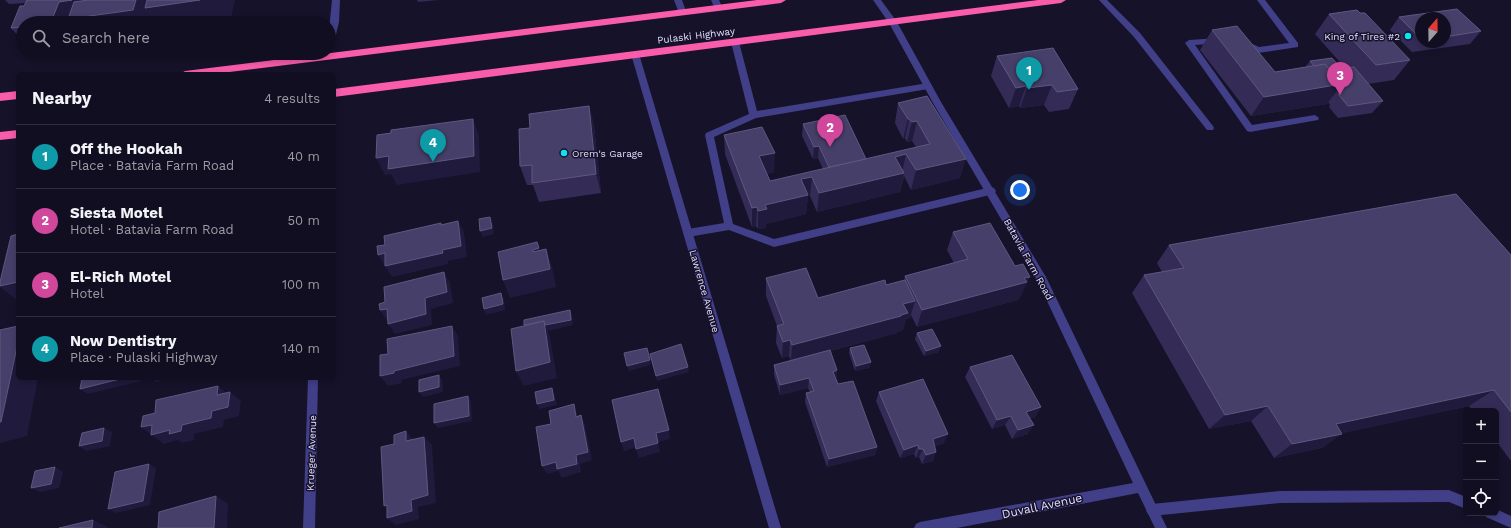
<!DOCTYPE html>
<html lang="en">
<head>
<meta charset="utf-8">
<style>
  body { margin:0; font-family:"Work Sans",sans-serif; background:#191729; color:#f1f3f6 }
  .controls { position:absolute; right:12px; bottom:12px; display:grid; overflow:hidden; border-radius:6px; box-shadow:0 2px 6px #0003 }
  .controls button { width:36px; height:36px; display:grid; place-items:center; padding:0; border:0; border-bottom:1px solid #302e3e; background:#100e20; color:#f1f3f6; font:20px sans-serif }
  .compass { position:absolute; left:1415px; top:12px; width:36px; height:36px; border-radius:50%; background:#100e20; box-shadow:0 2px 6px #0003; rotate:20deg }
  .you { position:absolute; left:1020px; top:190px; width:14px; height:14px; margin:-10px; border:3px solid #fff; border-radius:50%; background:#1a73e8; box-shadow:0 0 0 6px #1a73e833 }
  .badge { display:grid; place-items:center; width:26px; height:26px; border-radius:50%; background:#2563eb; color:#fff; font-size:13px; font-weight:700 }
  .pin { position:absolute; translate:-50% -33px; filter:drop-shadow(0 1px 2px #0008) }
  .pin::after { content:''; position:absolute; top:21px; width:14px; height:12px; background:inherit; clip-path:polygon(0 0,100% 0,50% 100%) }
  .list { margin:0; padding:0; list-style:none }
  h2 { display:flex; justify-content:space-between; align-items:center; height:52px; margin:0; padding:0 16px; font-size:17px }
  h2 small { font-size:13px; font-weight:400; color:#9c9ca5 }
  .list li { display:grid; grid-template-columns:26px 1fr auto; gap:12px; align-items:center; box-sizing:border-box; height:64px; padding:0 16px; border-top:1px solid #302e3e }
  .list b { display:block; font-size:15px; white-space:nowrap }
  .list p { margin:0; font-size:13px; white-space:nowrap; color:#9c9ca5 }
  .list em { font-size:13px; font-style:normal; color:#9c9ca5 }
  .icon { flex:none; width:22px; height:22px; fill:none; stroke:currentColor; stroke-width:2; stroke-linecap:round; stroke-linejoin:round }
  .map { position:relative; flex:none; width:1511px; height:528px; overflow:hidden }
  .search { position:absolute; background:#100e20; box-shadow:0 2px 6px #0003; left:16px; top:16px; width:320px; height:44px; display:flex; align-items:center; gap:10px; box-sizing:border-box; padding:0 14px; border-radius:22px; color:#9c9ca5; font-size:15px }
  .panel { position:absolute; background:#100e20; box-shadow:0 2px 6px #0003; left:16px; top:72px; width:320px; height:308px; border-radius:6px }
  .map>svg:first-child { display:block }
</style>
</head>
<body>
<div class="map">
<svg width="1511" height="528" viewBox="0 0 1511 528">
  <rect width="100%" height="100%" fill="#16122a"/>
  <g fill="none" stroke-linecap="round" stroke-linejoin="round">
    <g fill="#413f87" fill-rule="evenodd">
      <path d="M711,0H719L722,7L721,9H715Z"/>
      <path d="M1099,0H1107L1140,33L1213,126L1214,128L1213,130H1207L1134,37Z"/>
      <path d="M1257,0H1265L1298,43V47L1258,53L1242,46V42H1248L1259,47L1289,43Z"/>
      <path d="M1218,38L1221,39V43L1195,45L1252,125L1315,115L1319,118L1318,120L1250,132L1247,131L1185,43L1189,40Z"/>
      <path d="M735,39L739,42L757,111L928,83L932,86L928,89L756,118L714,137L733,224L774,239L991,187L994,188L996,191L994,194L774,247L729,230L688,237L685,236L683,233L685,230L688,229L724,223L705,135L706,133L749,114L731,42Z"/>
      <path d="M1449,490L1466,497V509L1449,502L1280,503L1152,516L1148,514L1146,510L1148,506L1152,504L1280,491Z"/>
      <path d="M1496,509L1511,516V528L1486,517L1484,513H1496Z"/>
    </g>
    <g fill="#413f87" fill-rule="evenodd">
      <path d="M332,0H340L339,22L333,47L329,50V30Z"/>
      <path d="M674,0H682L686,11L685,13H679Z"/>
      <path d="M873,0H881L897,22L941,102L1046,277L1167,528H1155L1138,493L957,528H914L916,524L920,522L1133,483L1038,282L933,103L889,23Z"/>
      <path d="M635,51L639,54L781,528H769L631,54Z"/>
      <path d="M308,378H318L315,528H303Z"/>
    </g>
    <g fill="#f85caa" fill-rule="evenodd">
      <path d="M757,0H786L781,3L213,74H180L185,71Z"/>
      <path d="M1038,0H1066L1061,3L334,97V89Z"/>
      <path d="M18,91V99L0,101V93Z"/>
      <path d="M18,130V138L0,140V132Z"/>
    </g>
  </g>
  <g fill="#342c57" fill-rule="evenodd">
    <path d="M5,0H85L231,18L152,17L150,23H72L70,14L23,23V40H22L11,28L26,3L9,4Z"/>
    <path d="M417,0H438L418,2Z"/>
    <path d="M1457,9L1481,31L1470,44L1412,52L1390,30L1399,17ZM1421,18H1445V42H1421Z"/>
    <path d="M1360,13L1410,60L1394,80L1368,84L1383,101L1372,113L1338,118L1329,107L1330,105L1328,102L1327,104L1251,116L1200,50L1212,30L1275,72L1305,67L1310,61L1341,68H1345L1315,34L1329,14Z"/>
    <path d="M997,56L1078,89L1069,109L1049,112L1044,105L1020,108L1019,106L1009,108L991,76Z"/>
    <path d="M927,96L960,178L911,190L904,176L900,192L817,212L810,196H808L806,214L766,224V228L758,229L756,226L752,227L725,154L724,135L774,172L767,174L770,181L823,169L818,158L813,159L802,136L803,124L866,159L916,147L912,141L907,142L905,138L903,139L895,123L898,103Z"/>
    <path d="M589,106L594,126L601,193L539,202L533,185H527L520,166L530,128Z"/>
    <path d="M953,232L1022,294L1021,295L1018,300L917,327L911,315L910,318L906,319L903,330L897,332V333L830,351L837,370L836,379L838,384L877,447L875,455L827,467L805,402L806,393L810,392L808,388L780,395L774,375V365L791,361L789,356L782,358L776,343L777,326L766,296V278L818,298L886,285L904,281L905,276L954,263L947,250Z"/>
    <path d="M1169,245L1511,255V461L1496,441V411H1473L1469,406L1342,433L1322,448L1274,458L1251,421L1209,429L1132,293L1144,275L1162,272L1157,263Z"/>
    <path d="M917,333L939,352L924,356L915,339Z"/>
    <path d="M850,348L871,362L869,368L855,371L849,353Z"/>
    <path d="M970,367L1041,407L1035,417L1030,418L1028,434L1012,439L1005,425L992,429L965,377Z"/>
    <path d="M879,392L944,443L935,446L933,461L922,464L919,457L916,458L914,454L900,458L876,401Z"/>
  </g>
  <g fill="#201a3d">
    <path d="M72,0H85L86,1L82,12L70,14L66,23H44L59,2Z"/>
    <path d="M136,0H235L231,18L194,23H157L152,17L150,23H72L68,19Z"/>
    <path d="M19,32H23V37Z"/>
    <path d="M1342,84L1327,104L1251,116L1264,97Z"/>
    <path d="M1052,85L1044,105L1020,108L1027,88Z"/>
    <path d="M1026,86L1019,106L1009,108L1016,88Z"/>
    <path d="M589,106L594,126L601,193L596,174Z"/>
    <path d="M473,119L479,136L480,172L397,185L391,174L385,175L376,158L389,156Z"/>
    <path d="M908,119H909L905,138L903,139Z"/>
    <path d="M917,121L912,141L907,142L912,122Z"/>
    <path d="M819,146L818,158L813,159L814,147Z"/>
    <path d="M775,153L774,172L759,176V156Z"/>
    <path d="M906,154L902,173H904L900,192L817,212L819,193L895,157Z"/>
    <path d="M966,159L960,178L911,190L916,170Z"/>
    <path d="M812,177L810,196H808L806,214L766,224V228L758,229V211L801,179Z"/>
    <path d="M757,207L756,226L752,227V208Z"/>
    <path d="M490,217L492,223L494,234L483,237L480,231Z"/>
    <path d="M458,221L464,232L467,257L448,261V264L392,277L378,255L385,253L442,250Z"/>
    <path d="M537,242L544,260L540,270L533,250Z"/>
    <path d="M546,249L552,267L556,287L510,298L503,280Z"/>
    <path d="M444,272L450,283L453,303L431,309L432,325L395,334L388,324L425,298Z"/>
    <path d="M1030,277L1022,294L1021,295L1018,300L917,327L922,310L1024,278Z"/>
    <path d="M18,282V301L0,287V286Z"/>
    <path d="M501,293L504,299L505,310L486,315L484,309Z"/>
    <path d="M915,301L910,318L906,319L903,330L897,332V333L791,361L792,345L903,304Z"/>
    <path d="M387,309L394,319L387,321L380,310Z"/>
    <path d="M570,310L572,315L573,325L548,331L550,338L557,378L524,386L516,371L544,321Z"/>
    <path d="M452,326L458,336L460,366L401,380L402,383L388,386L380,376L394,371Z"/>
    <path d="M790,340L789,356L782,358L783,342Z"/>
    <path d="M18,342V378H38L27,436L0,443V422Z"/>
    <path d="M941,346L939,352L924,356L926,351Z"/>
    <path d="M650,360L651,365L629,371L627,366Z"/>
    <path d="M871,362L869,368L855,371L856,366Z"/>
    <path d="M688,367L689,372L657,381L656,376Z"/>
    <path d="M837,370L836,380L833,372Z"/>
    <path d="M439,375L442,380L443,392L423,397L419,392Z"/>
    <path d="M124,378H141V381L88,394L80,389Z"/>
    <path d="M151,378H171L156,382Z"/>
    <path d="M809,378L808,388L780,395V385Z"/>
    <path d="M218,386L229,395L230,392L241,401L239,416L224,420L223,427L194,434V440L182,443L178,440L164,444L141,427L152,425H182L212,411L217,395Z"/>
    <path d="M552,388L554,393L557,405L539,409L537,404Z"/>
    <path d="M1494,390L1469,406L1316,439L1336,424Z"/>
    <path d="M468,396L471,401L472,421L438,428L434,423Z"/>
    <path d="M574,404L577,414L580,426L576,417Z"/>
    <path d="M1268,406L1251,421L1209,429L1225,415Z"/>
    <path d="M1041,407L1035,417L1021,421L1026,412Z"/>
    <path d="M581,415L585,424L592,460L580,464L581,472L562,478L558,471L547,474L542,466L556,462L576,455Z"/>
    <path d="M1011,416L1005,425L992,429L997,420Z"/>
    <path d="M1034,425L1028,434L1012,439L1018,430Z"/>
    <path d="M104,428L112,432L110,446L86,451L79,446Z"/>
    <path d="M669,430L670,439L658,442L656,433Z"/>
    <path d="M406,431L413,440L406,441Z"/>
    <path d="M948,434L944,443L929,448L933,439Z"/>
    <path d="M1342,434L1322,448L1274,458L1292,444Z"/>
    <path d="M424,437L432,445L436,503L418,507L419,519L396,525L387,518L411,500Z"/>
    <path d="M634,438L637,447L624,451L621,442Z"/>
    <path d="M658,443L660,452L639,458L636,449Z"/>
    <path d="M918,445L914,454L900,458L904,450Z"/>
    <path d="M877,447L875,455L827,467L829,459Z"/>
    <path d="M919,449H923L919,457L916,458Z"/>
    <path d="M936,452L933,461L922,464L926,455Z"/>
    <path d="M149,464L156,468L150,505L116,513L108,509Z"/>
    <path d="M55,467L63,472L59,488L40,492L31,488Z"/>
    <path d="M216,496L228,504L227,528H214Z"/>
    <path d="M93,520L108,527V528H92Z"/>
  </g>
  <g fill="#463f69" stroke="#5e5880">
    <path d="M27,0H72L59,2L51,22L44,23H23V32H19L21,27L11,28L20,6H24Z"/>
    <path d="M88,0H136L133,10L68,19L74,2Z"/>
    <path d="M147,0H200L145,8Z"/>
    <path d="M1457,9L1481,31L1445,37V18H1421V39L1399,17Z"/>
    <path d="M1357,10L1360,13H1365L1410,60L1376,65L1329,14Z"/>
    <path d="M1237,26L1275,72L1325,64L1342,84L1264,97L1212,30Z"/>
    <path d="M1053,48L1078,89L1057,92L1052,85L1027,88L1026,86L1016,88L997,56Z"/>
    <path d="M1332,58L1341,68L1354,67L1383,101L1348,106L1338,94H1341L1338,90L1342,84L1325,64L1314,66L1310,61Z"/>
    <path d="M927,96L966,159L916,170L906,154L895,157L904,173L819,193L812,177L801,179L808,195L765,205L767,209L758,211L757,207L752,208L724,135L762,127L775,153L759,156L770,181L930,144L917,121L912,122L909,119H908L898,103Z"/>
    <path d="M589,106L596,174L532,183V165L520,166L519,129L530,128L529,114Z"/>
    <path d="M845,115L866,159L829,167L819,146L814,147L803,124Z"/>
    <path d="M473,119L474,156L388,169L389,156L376,158L377,135L391,133V130Z"/>
    <path d="M1456,194L1511,255V412L1494,390L1336,424L1342,434L1292,444L1268,406L1225,415L1144,275L1184,268L1169,245Z"/>
    <path d="M490,217L492,228L480,231L479,219Z"/>
    <path d="M458,221L461,246L442,250L443,253L385,266V253L378,255L377,246L385,245L384,236L441,223V225Z"/>
    <path d="M990,223L1015,266L1023,264L1030,277L1024,278L1027,282L922,310L905,276L968,259L953,232Z"/>
    <path d="M18,234V282L0,286V282L11,236Z"/>
    <path d="M537,242L539,248L533,250V252L546,249L550,269L503,280L498,252Z"/>
    <path d="M806,268L818,298L885,280L886,285L905,280L915,301L903,304L908,313L901,315V316L792,345L790,340L783,342L777,326L784,324L766,278Z"/>
    <path d="M444,272L447,292L425,298L426,314L388,324L387,309L380,310L379,304L385,302L384,287Z"/>
    <path d="M501,293L503,304L484,309L482,298Z"/>
    <path d="M570,310L571,320L545,325L544,321L524,325V320Z"/>
    <path d="M544,321L550,362L516,371L511,329Z"/>
    <path d="M18,326V342L1,422H0V330Z"/>
    <path d="M452,326L454,356L394,371V373L380,376V355L388,354L387,339Z"/>
    <path d="M932,329L941,346L926,351L917,333Z"/>
    <path d="M681,344L688,367L656,376L650,354Z"/>
    <path d="M864,345L871,362L856,366L850,348Z"/>
    <path d="M647,348L650,360L627,366L624,353Z"/>
    <path d="M830,350L837,370L833,372L838,384L853,381L877,447L829,459L806,393L814,391L809,378L780,385L774,365Z"/>
    <path d="M1012,355L1041,407L1026,412L1034,425L1018,430L1011,416L997,420L970,367Z"/>
    <path d="M439,375V387L419,392V380Z"/>
    <path d="M82,378H124L80,389Z"/>
    <path d="M923,379L948,434L933,439L936,452L926,455L923,449H919L918,445L904,450L879,392Z"/>
    <path d="M218,386L217,395L230,392L228,407L212,411L211,418L182,425L181,431L169,434L170,430L151,435L152,425L141,427L143,416L155,413L156,400Z"/>
    <path d="M552,388L554,400L537,404L535,392Z"/>
    <path d="M658,389L669,430L656,433L658,443L636,449L634,438L621,442L612,400Z"/>
    <path d="M468,396L469,416L434,423V404Z"/>
    <path d="M574,404L576,417L581,415L588,452L576,455L577,464L557,469L556,462L542,466L536,427L551,424L549,411Z"/>
    <path d="M104,428L102,441L79,446L82,433Z"/>
    <path d="M406,431V441L424,437L428,495L411,500L412,511L387,518V505L384,506L381,447L394,444V435Z"/>
    <path d="M149,464L143,501L108,509L115,472Z"/>
    <path d="M55,467L51,484L31,488L35,471Z"/>
    <path d="M216,496L214,528H158L159,512Z"/>
    <path d="M93,520L92,528H59Z"/>
  </g>
  <g fill="#10e2f5" stroke="#16122a" stroke-width="1.5">
    <circle cx="1408" cy="36" r="4"/>
    <circle cx="564" cy="153" r="4"/>
  </g>
  <g text-anchor="middle" stroke-width="3" stroke-linejoin="round" paint-order="stroke">
    <g font-size="10" fill="#e0dcfe" stroke="#16122a">
      <text transform="translate(696 35) rotate(-7)" y="4">Pulaski Highway</text>
      <text transform="translate(1029 259) rotate(61)" y="4">Batavia Farm Road</text>
      <text transform="translate(705 291) rotate(74)" y="4">Lawrence Avenue</text>
      <text transform="translate(311 453) rotate(-88)" y="4">Krueger Avenue</text>
    </g>
    <g font-size="10" fill="#e0dcfe" stroke="#16122a" text-anchor="end">
      <text x="1400" y="40">King of Tires #2</text>
      <text x="572" y="157" text-anchor="start">Orem's Garage</text>
    </g>
    <g font-size="12" fill="#e0dcfe" stroke="#16122a">
      <text transform="translate(1042 506) rotate(-12)" y="4">Duvall Avenue</text>
    </g>
  </g>
</svg>
<div class="controls">
<button>+</button>
<button>−</button>
<button><svg class="icon" aria-label="locate" viewBox="0 0 24 24"><circle cx="12" cy="12" r="6"/><path d="M12 2v4M12 18v4M2 12h4M18 12h4"/></svg></button>
</div>
<svg class="compass" viewBox="-18 -18 36 36"><path d="M0-13l5 13h-10z" fill="#e53935"/><path d="M0 13l5-13h-10z" fill="#9c9ca5"/></svg>
<div class="you"></div>
<div class="pin badge" style="left:1029px;top:90px;background:#0f9aa8">1</div>
<div class="pin badge" style="left:830px;top:147px;background:#d1479c">2</div>
<div class="pin badge" style="left:1340px;top:95px;background:#d1479c">3</div>
<div class="pin badge" style="left:433px;top:162px;background:#0f9aa8">4</div>
<div class="search"><svg class="icon" aria-label="search" viewBox="0 0 24 24"><circle cx="10" cy="10" r="6"/><path d="M15 15l6 6"/></svg>Search here</div>
<section class="panel">
<h2>Nearby<small>4 results</small></h2>
<ul class="list">
<li><span class="badge" style="background:#0f9aa8">1</span><div><b>Off the Hookah</b><p>Place · Batavia Farm Road</p></div><em>40 m</em></li>
<li><span class="badge" style="background:#d1479c">2</span><div><b>Siesta Motel</b><p>Hotel · Batavia Farm Road</p></div><em>50 m</em></li>
<li><span class="badge" style="background:#d1479c">3</span><div><b>El-Rich Motel</b><p>Hotel</p></div><em>100 m</em></li>
<li><span class="badge" style="background:#0f9aa8">4</span><div><b>Now Dentistry</b><p>Place · Pulaski Highway</p></div><em>140 m</em></li>
</ul>
</section>
</div>
</body>
</html>
